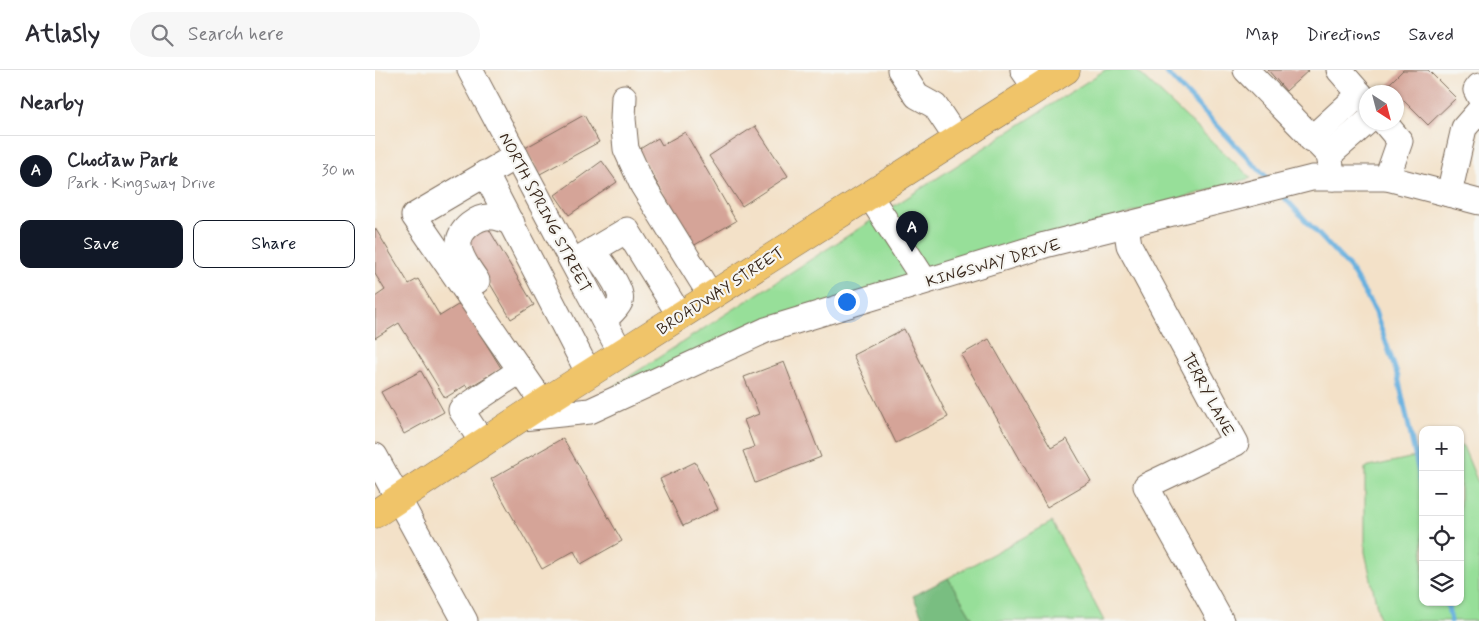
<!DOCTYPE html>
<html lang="en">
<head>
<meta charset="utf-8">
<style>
  body { margin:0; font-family:Mynerve,sans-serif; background:#f7f7f7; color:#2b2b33 }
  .controls { position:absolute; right:15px; bottom:15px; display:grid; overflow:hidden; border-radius:10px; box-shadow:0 1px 4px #0004 }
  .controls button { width:45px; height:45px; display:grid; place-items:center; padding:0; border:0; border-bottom:1px solid #e1e1e2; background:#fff; color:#2b2b33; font:25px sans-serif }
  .compass { position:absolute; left:984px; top:15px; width:45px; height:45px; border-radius:50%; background:#fff; box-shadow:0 1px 4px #0004; rotate:144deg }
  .you { position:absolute; left:471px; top:231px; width:18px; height:18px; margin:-12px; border:4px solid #fff; border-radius:50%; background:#1a73e8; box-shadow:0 0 0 8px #1a73e833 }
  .badge { display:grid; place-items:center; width:32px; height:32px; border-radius:50%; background:#111827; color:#fff; font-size:16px; font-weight:700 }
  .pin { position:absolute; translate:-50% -41px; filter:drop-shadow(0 1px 2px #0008) }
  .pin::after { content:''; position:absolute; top:26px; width:18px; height:15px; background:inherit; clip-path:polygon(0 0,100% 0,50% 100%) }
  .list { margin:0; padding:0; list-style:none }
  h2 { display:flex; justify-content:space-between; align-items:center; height:65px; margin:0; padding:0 20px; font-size:21px }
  h2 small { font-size:16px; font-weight:400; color:#7c7c81 }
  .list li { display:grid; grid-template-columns:32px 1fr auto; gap:15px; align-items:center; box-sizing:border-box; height:70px; padding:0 20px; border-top:1px solid #e1e1e2 }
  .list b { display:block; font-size:19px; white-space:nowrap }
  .list p { margin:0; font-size:16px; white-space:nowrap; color:#7c7c81 }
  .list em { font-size:16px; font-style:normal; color:#7c7c81 }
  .actions { display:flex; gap:10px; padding:15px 20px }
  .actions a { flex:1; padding:11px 0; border:1px solid #111827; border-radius:10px; text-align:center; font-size:18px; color:#111827 }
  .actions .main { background:#111827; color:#fff }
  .icon { flex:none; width:28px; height:28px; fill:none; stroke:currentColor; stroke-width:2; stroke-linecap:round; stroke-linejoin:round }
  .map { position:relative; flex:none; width:1104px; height:551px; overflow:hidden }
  header { display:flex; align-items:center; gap:30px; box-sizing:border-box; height:70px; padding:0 25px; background:#fff; border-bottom:1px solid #e1e1e2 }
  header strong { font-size:24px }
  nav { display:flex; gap:28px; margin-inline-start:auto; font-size:18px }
  .search { width:350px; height:45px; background:#f7f7f7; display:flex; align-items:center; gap:12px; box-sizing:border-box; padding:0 18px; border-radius:28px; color:#7c7c81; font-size:19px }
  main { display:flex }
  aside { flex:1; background:#fff }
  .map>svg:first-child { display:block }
</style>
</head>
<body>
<header>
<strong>Atlasly</strong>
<div class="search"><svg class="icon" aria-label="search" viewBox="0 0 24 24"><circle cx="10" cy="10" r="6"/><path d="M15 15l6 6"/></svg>Search here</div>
<nav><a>Map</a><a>Directions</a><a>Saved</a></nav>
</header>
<main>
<aside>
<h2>Nearby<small></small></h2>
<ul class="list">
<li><span class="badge">A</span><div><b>Choctaw Park</b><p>Park · Kingsway Drive</p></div><em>30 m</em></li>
</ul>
<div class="actions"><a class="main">Save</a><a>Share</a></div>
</aside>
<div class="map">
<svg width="1104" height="551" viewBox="0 0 1104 551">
  <rect width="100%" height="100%" fill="#f6f6f2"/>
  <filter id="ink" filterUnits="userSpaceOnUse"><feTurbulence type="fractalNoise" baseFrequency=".02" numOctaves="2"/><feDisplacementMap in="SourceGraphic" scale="10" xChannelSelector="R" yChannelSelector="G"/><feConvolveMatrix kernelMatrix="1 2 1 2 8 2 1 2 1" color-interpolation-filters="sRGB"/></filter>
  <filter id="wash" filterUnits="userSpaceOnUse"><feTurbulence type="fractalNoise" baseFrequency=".0096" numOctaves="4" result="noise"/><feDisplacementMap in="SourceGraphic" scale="20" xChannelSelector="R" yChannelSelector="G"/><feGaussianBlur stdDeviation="1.12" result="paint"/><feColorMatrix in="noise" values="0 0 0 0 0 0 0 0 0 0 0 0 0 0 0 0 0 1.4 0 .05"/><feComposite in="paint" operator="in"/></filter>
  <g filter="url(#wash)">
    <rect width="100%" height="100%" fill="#f3e1c8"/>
    <g fill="#97df99" stroke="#69845c">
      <path d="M730,0H761L876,108L735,149L238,317Z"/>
      <path d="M1085,376H1088L1104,415V551H1005L990,482V398L1048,385V532H1085Z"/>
      <path d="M677,452L729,551H599L573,508Z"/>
    </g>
    <path fill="#79be81" stroke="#5a7450" d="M573,508L599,551H549L538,526Z"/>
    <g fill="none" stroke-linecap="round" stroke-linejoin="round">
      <g stroke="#68b0df" stroke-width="5">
        <path d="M789,0L894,110"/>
        <path d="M906,124L975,198L1000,241L1023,307L1048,421"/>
        <path d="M1072,532L1076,551"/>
      </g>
    </g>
    <g id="blocks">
      <g fill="#d5a498">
        <path d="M893,0H934L911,21Z"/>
        <path d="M1028,0H1053L1081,28L1053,55L1013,15Z"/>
        <path d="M209,45L224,72L165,104L150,78Z"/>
        <path d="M380,56L413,106L367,136L334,86Z"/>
        <path d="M310,62L361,151L318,176L263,80L283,68L287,75Z"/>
        <path d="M227,91L242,112L194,145L180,125Z"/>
        <path d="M112,156L159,235L136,249L89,170Z"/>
        <path d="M0,158L34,214L43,209L65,246L86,233L126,298L93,318L91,315L70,328L24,253L0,268V227L10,220L0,204Z"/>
        <path d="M529,259L573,347L521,373L478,285Z"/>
        <path d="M614,269L676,378L692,369L716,411L672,437L586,285Z"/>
        <path d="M409,292L446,387L380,413L368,381L379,377L369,350L384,344L369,307Z"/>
        <path d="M46,301L69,342L29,364L6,322Z"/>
        <path d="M188,368L247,471L206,494L199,481L167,499L116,409Z"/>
        <path d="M320,392L343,439L308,456L285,409Z"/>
      </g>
    </g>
  </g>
  <g filter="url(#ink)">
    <use href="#blocks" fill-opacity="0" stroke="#7b6a5a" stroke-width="1"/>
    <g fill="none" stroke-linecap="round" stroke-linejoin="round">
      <defs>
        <g id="minor">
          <path d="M95,0L246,283"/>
          <path d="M525,0L542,26L560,36L582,69"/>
          <path d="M648,0L661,19"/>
          <path d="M871,0L954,85L958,108"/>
          <path d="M964,0L992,32"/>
          <path d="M1104,16L1101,20L1104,26"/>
          <path d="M249,27L248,49L251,79L268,116L336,226"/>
          <path d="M1009,52L1025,71L1012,108"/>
          <path d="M936,69L985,24"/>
          <path d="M954,85L992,52"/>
          <path d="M141,86L39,146L168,333"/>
          <path d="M110,103L214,304"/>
          <path d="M1074,124L1089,58L1104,41"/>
          <path d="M494,125L550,211"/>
          <path d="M751,155L754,175L861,373L771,416L846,551"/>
          <path d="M218,180C225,191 250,220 245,232C242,239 234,245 229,250"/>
          <path d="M198,192L252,160L305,246"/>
          <path d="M102,211C95,200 85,189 84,176C82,160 103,145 118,147C124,147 131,151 137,153"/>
          <path d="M147,348L215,341L391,260L670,175L937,108H1012L1104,132"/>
          <path d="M108,373L86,340L146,300"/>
          <path d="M0,386L90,551"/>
        </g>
        <path id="major" d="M0,444L168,333L691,0"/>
      </defs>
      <use href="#minor" stroke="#7b6a5a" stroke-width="27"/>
      <use href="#major" stroke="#7b6a5a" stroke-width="29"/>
      <use href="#minor" stroke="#fff" stroke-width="25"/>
      <use href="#major" stroke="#f0c469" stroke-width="28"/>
    </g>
  </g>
  <g text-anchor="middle" stroke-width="4.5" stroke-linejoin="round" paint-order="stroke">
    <g font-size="16" fill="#3b2a1e" stroke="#f6f6f2">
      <text transform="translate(171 142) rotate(62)" y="6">NORTH SPRING STREET</text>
      <text transform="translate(618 192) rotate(-16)" y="6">KINGSWAY DRIVE</text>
      <text transform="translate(345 220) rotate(-33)" y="6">BROADWAY STREET</text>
      <text transform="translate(834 324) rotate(62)" y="6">TERRY LANE</text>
    </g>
  </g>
</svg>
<div class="controls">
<button>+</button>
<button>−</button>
<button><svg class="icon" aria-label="locate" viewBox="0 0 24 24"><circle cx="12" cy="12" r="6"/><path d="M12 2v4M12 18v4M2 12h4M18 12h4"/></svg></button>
<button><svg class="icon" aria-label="layers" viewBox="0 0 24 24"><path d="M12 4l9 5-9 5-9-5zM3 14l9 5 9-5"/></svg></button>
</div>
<svg class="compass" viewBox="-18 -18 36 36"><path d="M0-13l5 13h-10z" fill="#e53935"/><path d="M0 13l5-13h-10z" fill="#7c7c81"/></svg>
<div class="you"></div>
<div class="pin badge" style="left:537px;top:182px">A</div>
</div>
</main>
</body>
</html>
